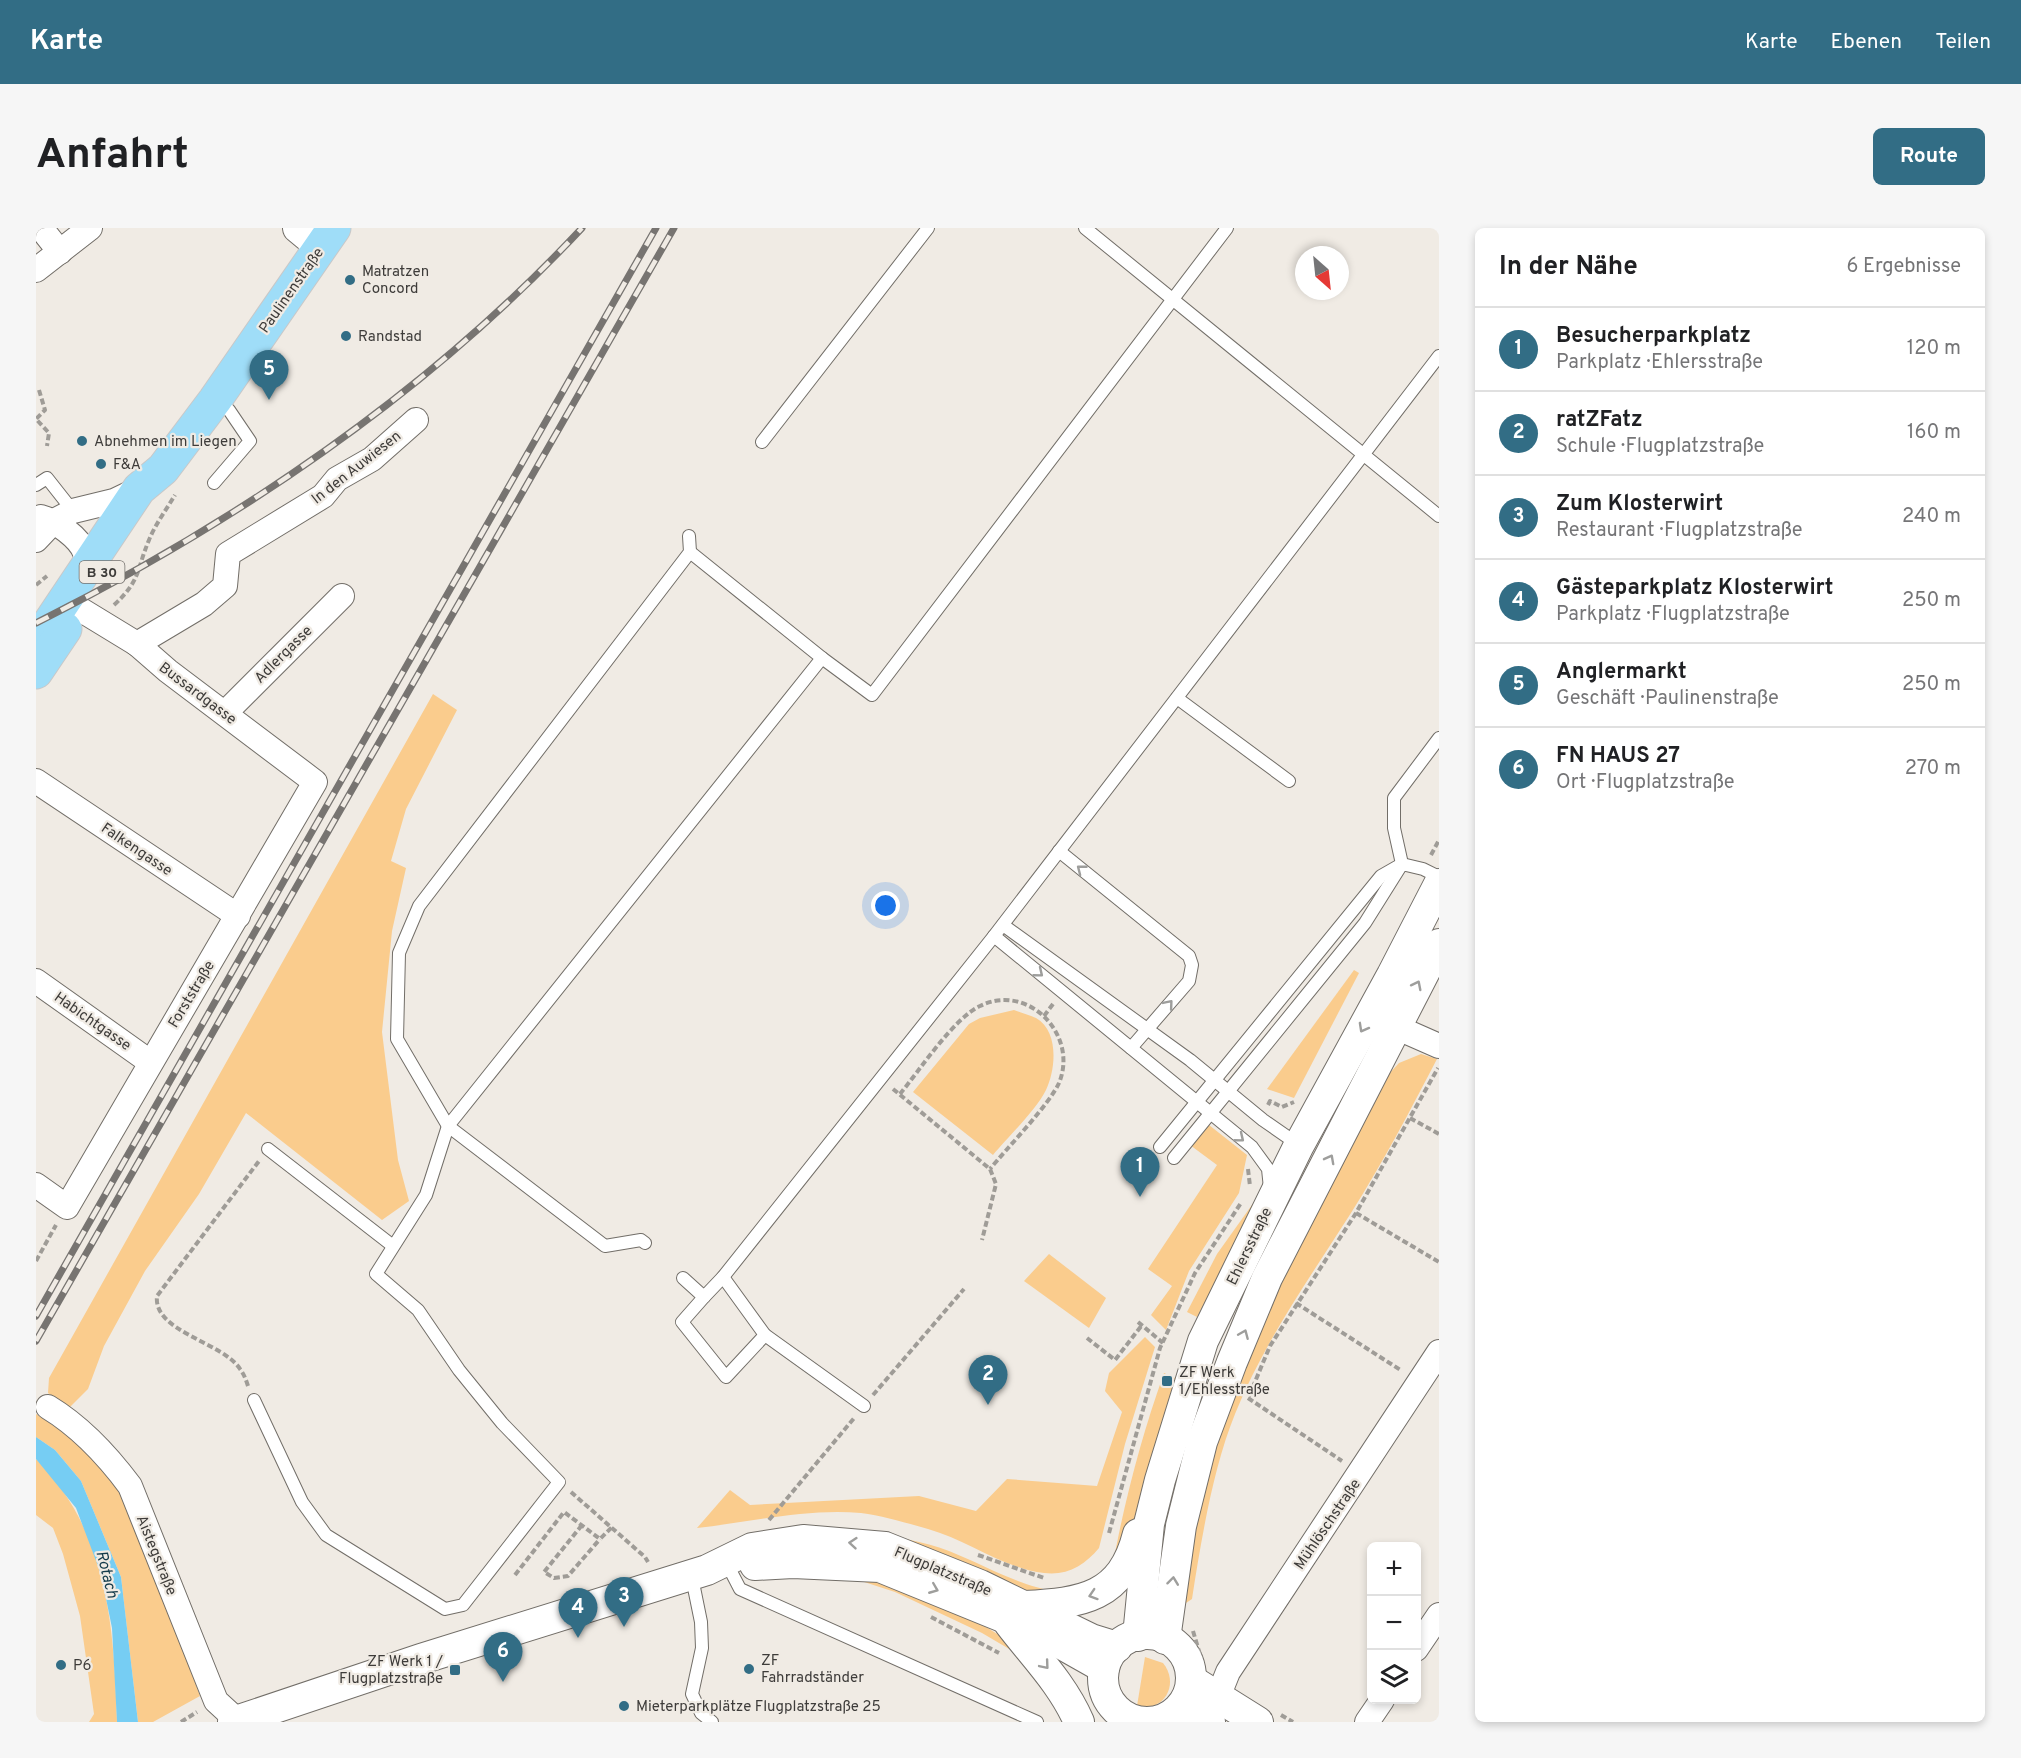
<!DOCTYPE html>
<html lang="de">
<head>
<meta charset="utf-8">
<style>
  body { margin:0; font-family:Overpass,sans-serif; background:#f6f6f6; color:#202124 }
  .controls { position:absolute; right:18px; bottom:18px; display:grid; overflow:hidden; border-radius:9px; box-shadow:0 3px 9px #0003 }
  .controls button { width:54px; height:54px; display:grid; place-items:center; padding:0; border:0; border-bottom:2px solid #e0e0e0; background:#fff; color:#202124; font:30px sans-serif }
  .compass { position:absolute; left:1259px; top:18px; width:54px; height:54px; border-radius:50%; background:#fff; box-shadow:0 3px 9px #0003; rotate:153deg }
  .you { position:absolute; left:850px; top:678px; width:21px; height:21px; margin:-15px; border:4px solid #fff; border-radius:50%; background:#1a73e8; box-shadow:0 0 0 9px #1a73e833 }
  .badge { display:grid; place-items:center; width:39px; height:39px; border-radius:50%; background:#326d85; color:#fff; font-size:20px; font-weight:700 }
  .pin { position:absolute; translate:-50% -50px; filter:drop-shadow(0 2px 3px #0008) }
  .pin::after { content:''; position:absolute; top:32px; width:21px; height:18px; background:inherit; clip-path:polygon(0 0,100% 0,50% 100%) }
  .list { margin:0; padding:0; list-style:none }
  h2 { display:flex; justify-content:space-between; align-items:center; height:78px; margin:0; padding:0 24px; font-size:26px }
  h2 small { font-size:20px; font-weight:400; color:#757577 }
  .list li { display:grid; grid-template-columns:39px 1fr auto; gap:18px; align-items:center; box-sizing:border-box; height:84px; padding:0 24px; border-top:2px solid #e0e0e0 }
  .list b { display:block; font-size:22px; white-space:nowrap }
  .list p { margin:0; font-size:20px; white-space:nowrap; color:#757577 }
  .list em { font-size:20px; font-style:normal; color:#757577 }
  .icon { flex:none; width:33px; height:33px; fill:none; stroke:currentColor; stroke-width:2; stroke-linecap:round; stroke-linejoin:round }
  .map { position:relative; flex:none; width:1403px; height:1494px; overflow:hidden; border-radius:9px }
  header { display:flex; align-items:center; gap:36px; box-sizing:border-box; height:84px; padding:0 30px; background:#326d85; color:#fff }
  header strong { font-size:28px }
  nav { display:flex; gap:33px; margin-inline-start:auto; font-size:21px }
  .intro { display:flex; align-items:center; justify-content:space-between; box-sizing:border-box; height:144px; padding:0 36px }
  h1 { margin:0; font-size:42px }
  .button { padding:15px 27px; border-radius:9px; background:#326d85; color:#fff; font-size:21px; font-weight:700 }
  main { display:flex; gap:36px; padding:0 36px }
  aside { flex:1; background:#fff; border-radius:9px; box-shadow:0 3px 9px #0003 }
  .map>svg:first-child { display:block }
</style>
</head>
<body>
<header>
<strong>Karte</strong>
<nav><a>Karte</a><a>Ebenen</a><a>Teilen</a></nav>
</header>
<div class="intro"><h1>Anfahrt</h1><a class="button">Route</a></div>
<main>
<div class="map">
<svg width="1403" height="1494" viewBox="0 0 1403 1494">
  <rect width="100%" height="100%" fill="#f0ebe4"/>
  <g fill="#facc8d">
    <path d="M397,466L421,482L370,581L355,633L370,640L356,703L346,804L362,932L373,973L346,992L210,885L163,966L109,1043L68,1118L52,1161L32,1181L12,1165L13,1150Z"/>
    <path d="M1318,742L1323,745L1258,870L1231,861Z"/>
    <path d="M978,782C985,785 993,787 1000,790C1023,803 1020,841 1010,862C1001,881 972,909 957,927L877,864L933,796L944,790Z"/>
    <path d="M1385,826L1401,831C1374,883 1346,936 1315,985C1273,1051 1228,1114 1199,1186C1177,1240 1165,1313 1156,1371L1150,1375L1147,1374L1155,1306L1189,1183L1250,1040L1351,848L1363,835Z"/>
    <path d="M1173,897L1211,927L1203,965L1153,1043L1130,1102L1115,1087L1136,1058L1112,1041L1181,937L1154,917Z"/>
    <path d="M1228,960L1161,1089L1151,1084L1181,1026Z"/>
    <path d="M1013,1026L1070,1070L1053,1100L988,1053Z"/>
    <path d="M1109,1109L1119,1119L1089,1216L1063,1320C1049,1337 1031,1348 1008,1345C967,1340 931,1312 892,1301C871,1295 847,1288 825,1285C772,1280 715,1294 661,1300L694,1262L714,1277L883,1268L940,1283L971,1251L1061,1258L1086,1184L1069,1163L1073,1145Z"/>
    <path d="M1128,1145L1139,1150L1088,1329L1079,1325C1091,1263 1107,1204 1128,1145Z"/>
    <path d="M0,1186L67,1230L94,1274L164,1468L117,1494H102L85,1349L45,1253L19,1222L0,1209Z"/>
    <path d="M0,1231C72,1303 78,1398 81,1494H53L58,1486L44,1388L27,1326L17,1300L0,1287Z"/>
    <path d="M832,1305C859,1309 887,1313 913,1323C951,1338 984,1359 1025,1364L1007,1367L990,1362Z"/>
    <path d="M773,1340L855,1357L947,1397L966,1409L980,1425L946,1405L859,1364L819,1351L708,1348Z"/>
    <path d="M1109,1429L1127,1435C1144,1456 1128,1485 1101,1478Z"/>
  </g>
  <path fill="#76cdf3" d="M0,1209L19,1222L45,1253L85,1349L102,1494H81L76,1400L65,1346L40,1280L0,1231Z"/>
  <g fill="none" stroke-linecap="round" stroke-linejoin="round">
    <defs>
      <g id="service">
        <path d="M1049,0L1403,288"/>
        <path d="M726,214L892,0"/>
        <path d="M178,255L214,213L193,182L179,173"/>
        <path d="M0,257L11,250L37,283"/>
        <path d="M786,430L836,467L1191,0"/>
        <path d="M1141,470L1253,553"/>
        <path d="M1023,623L1153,728L1156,737L1153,753L1095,820"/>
        <path d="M967,697L1154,832L1227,892L1263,917"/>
        <path d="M958,708L1216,919L1232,941L1234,960"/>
        <path d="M1124,919L1345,648L1366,636L1358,600V570L1403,510"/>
        <path d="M232,921L357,1018"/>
        <path d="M1138,930L1329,695L1366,636L1387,641L1403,649"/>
        <path d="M609,1015L605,1012L569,1018L412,898L361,811L363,725L383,678L654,324L653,308"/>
        <path d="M687,1049L729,1107L828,1178"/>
        <path d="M647,1050L668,1069L687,1049L958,708L1403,128"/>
        <path d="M668,1069L646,1094L690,1149L729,1107"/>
        <path d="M218,1172L266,1274L290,1307L409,1381L427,1377L523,1254L466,1195L423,1142L382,1082L340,1046L390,967L412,898L786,430L654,324"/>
        <path d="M690,1334L704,1361L1001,1494"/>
        <path d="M655,1345L665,1394L666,1420L656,1466L665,1485L676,1494"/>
      </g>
      <g id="minor">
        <path d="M5,0L24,24"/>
        <path d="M0,42L54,0"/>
        <path d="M5,289C20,293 44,310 49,325C52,332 50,338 48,345"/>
        <path d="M0,312L18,293L37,283L78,273L103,261"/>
        <path d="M101,416L168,376L189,358L192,326L287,268L301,251L336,231L380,192"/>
        <path d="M189,485L306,368"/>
        <path d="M0,553L202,688"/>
        <path d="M0,753L114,834"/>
        <path d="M1362,800L1403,818"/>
        <path d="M0,957L31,979L279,554L132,443L101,416L42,380"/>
        <path d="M12,1179C45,1199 71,1227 94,1258L180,1473L203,1494"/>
        <path d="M1380,1421L1403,1387"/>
        <path d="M1182,1469L1192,1444L1403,1124"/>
        <path d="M1331,1494L1346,1472"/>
      </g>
      <g id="tertiary">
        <path d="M262,0L285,19"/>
        <path d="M719,1337L757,1335L844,1339L1006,1405L1068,1440"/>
        <path d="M988,1378C1046,1375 1086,1370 1102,1306"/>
        <path d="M973,1395C998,1428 1026,1455 1043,1494"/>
        <circle cx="1111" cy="1450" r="44"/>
        <path d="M1102,1408L1113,1296L1124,1252L1167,1113L1263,917L1356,747L1403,656"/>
        <path d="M1129,1411L1145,1298L1166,1214L1196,1134L1231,1050L1403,716"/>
        <path d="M1155,1452L1222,1494"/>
        <path d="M1145,1480L1174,1494"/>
        <path d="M197,1494L385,1431L671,1342L716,1320L767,1312L849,1319L944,1357L1055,1411L1081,1419"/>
      </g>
      <g id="primary">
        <path d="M0,415L103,261L127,241L179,172L298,0"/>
        <path d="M0,444L29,401"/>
      </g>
    </defs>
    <use href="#service" stroke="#726e68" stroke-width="14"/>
    <use href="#minor" stroke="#726e68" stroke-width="26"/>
    <use href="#tertiary" stroke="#726e68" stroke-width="32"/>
    <use href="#primary" stroke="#c9c8c8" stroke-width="35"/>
    <g stroke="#9f9c97" stroke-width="4" stroke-dasharray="6 3" stroke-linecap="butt">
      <path d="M3,162L9,182L0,191L13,205L11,218"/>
      <path d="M0,357L11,348"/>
      <path d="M78,377C105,352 100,343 113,312C119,297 130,282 139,267"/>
      <path d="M1395,627L1403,612"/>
      <path d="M1008,788L1017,776"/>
      <path d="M857,861L954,941L960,956L946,1012"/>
      <path d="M864,866C883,843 918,790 944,778C992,754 1043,807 1023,855C1013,877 971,920 954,941"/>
      <path d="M1232,877L1234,873L1246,879L1258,874"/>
      <path d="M1374,890L1403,906"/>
      <path d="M1212,941L1214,958"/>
      <path d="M1320,985L1403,1034"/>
      <path d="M0,1033L20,997"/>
      <path d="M1260,1075L1366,1143"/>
      <path d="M1102,1094L1127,1115"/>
      <path d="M1051,1110L1079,1132L1106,1097"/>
      <path d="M212,1158C210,1152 208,1146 204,1141C187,1114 117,1104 121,1068L223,933"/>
      <path d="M837,1167L928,1061"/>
      <path d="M1213,1168L1234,1118L1320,985L1402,840"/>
      <path d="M1212,1170L1306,1233"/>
      <path d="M535,1264L609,1329L612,1334"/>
      <path d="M733,1292L819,1189"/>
      <path d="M546,1297L508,1344L518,1350L532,1348L564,1311"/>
      <path d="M1073,1305L1124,1120L1159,1045L1205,975"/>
      <path d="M942,1327L1008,1350"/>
      <path d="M479,1347L528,1284L564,1311L576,1299"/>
      <path d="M895,1389L963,1425"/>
      <path d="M1157,1403L1165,1430"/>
      <path d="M1070,1467L1071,1494"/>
      <path d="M1245,1487L1257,1494"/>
      <path d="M145,1494L161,1484"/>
    </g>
    <use href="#service" stroke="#fff" stroke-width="12"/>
    <use href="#minor" stroke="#fff" stroke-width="24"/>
    <use href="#tertiary" stroke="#fff" stroke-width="30"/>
    <use href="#primary" stroke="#9fddf8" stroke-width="33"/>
    <defs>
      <g id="rail">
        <path d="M0,395C201,294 392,165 546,0"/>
        <path d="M0,1088L620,0"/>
        <path d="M0,1113L638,0"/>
      </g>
    </defs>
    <use href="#rail" stroke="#777471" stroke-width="7"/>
    <use href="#rail" stroke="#f0ebe4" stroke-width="4.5" stroke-dasharray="14" stroke-linecap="butt"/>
  </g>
  <defs><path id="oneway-chevron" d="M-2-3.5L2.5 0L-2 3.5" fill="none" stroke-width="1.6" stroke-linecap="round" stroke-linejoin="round" transform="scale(1.5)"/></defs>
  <g stroke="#9e9e9c">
    <use href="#oneway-chevron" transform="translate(1045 641) rotate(-142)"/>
    <use href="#oneway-chevron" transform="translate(1003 745) rotate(39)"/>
    <use href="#oneway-chevron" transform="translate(1381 757) rotate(-63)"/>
    <use href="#oneway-chevron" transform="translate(1133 776) rotate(-50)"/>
    <use href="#oneway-chevron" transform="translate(1327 800) rotate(119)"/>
    <use href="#oneway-chevron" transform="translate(1204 910) rotate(39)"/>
    <use href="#oneway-chevron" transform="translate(1294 931) rotate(-62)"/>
    <use href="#oneway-chevron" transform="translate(1208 1106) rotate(-67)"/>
    <use href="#oneway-chevron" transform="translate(817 1315) rotate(-175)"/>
    <use href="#oneway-chevron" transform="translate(1137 1353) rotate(-83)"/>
    <use href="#oneway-chevron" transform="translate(898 1361) rotate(22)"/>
    <use href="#oneway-chevron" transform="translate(1057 1367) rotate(162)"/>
    <use href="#oneway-chevron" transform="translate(1009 1437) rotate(50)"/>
  </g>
  <g fill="#326d85" stroke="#f0ebe4" stroke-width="2">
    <circle cx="314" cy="52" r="6"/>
    <circle cx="310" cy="108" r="6"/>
    <circle cx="46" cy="213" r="6"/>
    <circle cx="65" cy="236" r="6"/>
    <rect x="1125" y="1147" width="12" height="12" rx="3"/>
    <circle cx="25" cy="1437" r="6"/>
    <circle cx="713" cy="1441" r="6"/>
    <rect x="413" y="1436" width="12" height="12" rx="3"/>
    <circle cx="588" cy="1478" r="6"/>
  </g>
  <g text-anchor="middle" stroke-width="4.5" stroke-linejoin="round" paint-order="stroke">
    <rect fill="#f0ebe4" stroke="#73706d" stroke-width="1.5" x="43.5" y="333" width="45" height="22" rx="4.5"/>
    <g font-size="14" font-weight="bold" fill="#3e3c3a">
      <text x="66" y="349">B 30</text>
    </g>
    <g font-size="15" fill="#3e3c3a" stroke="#f0ebe4" text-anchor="start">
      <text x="326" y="48">Matratzen<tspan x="326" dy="17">Concord</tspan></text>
      <text x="322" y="113">Randstad</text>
      <text x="58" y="218">Abnehmen im Liegen</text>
      <text x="77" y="241">F&amp;A</text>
      <text x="1143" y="1149">ZF Werk<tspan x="1143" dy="17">1/Ehlesstraße</tspan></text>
      <text x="725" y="1437">ZF<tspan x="725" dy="17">Fahrradständer</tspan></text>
      <text x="407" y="1438" text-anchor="end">ZF Werk 1 /<tspan x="407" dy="17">Flugplatzstraße</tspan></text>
      <text x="37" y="1442">P6</text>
      <text x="600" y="1483">Mieterparkplätze Flugplatzstraße 25</text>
    </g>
    <g font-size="15" fill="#3e3c3a" stroke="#f0ebe4">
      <text transform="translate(255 62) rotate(-55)" y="5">Paulinenstraße</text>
      <text transform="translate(320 239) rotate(-38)" y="5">In den Auwiesen</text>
      <text transform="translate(247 426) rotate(-45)" y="5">Adlergasse</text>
      <text transform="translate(162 465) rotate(37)" y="5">Bussardgasse</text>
      <text transform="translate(101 621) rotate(34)" y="5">Falkengasse</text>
      <text transform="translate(155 766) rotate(-59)" y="5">Forststraße</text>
      <text transform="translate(57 793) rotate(35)" y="5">Habichtgasse</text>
      <text transform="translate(1213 1018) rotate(-64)" y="5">Ehlersstraße</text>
      <text transform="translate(1291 1296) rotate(-56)" y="5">Mühlöschstraße</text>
      <text transform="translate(121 1327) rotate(68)" y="5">Aistegstraße</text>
      <text transform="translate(907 1343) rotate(23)" y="5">Flugplatzstraße</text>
    </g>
    <g font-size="16" font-style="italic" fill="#153c4c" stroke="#f0ebe4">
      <text transform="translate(72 1346) rotate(76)" y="6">Rotach</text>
    </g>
  </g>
</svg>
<div class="controls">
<button>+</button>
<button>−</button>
<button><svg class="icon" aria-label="layers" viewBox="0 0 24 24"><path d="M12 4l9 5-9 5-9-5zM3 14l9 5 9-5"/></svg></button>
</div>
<svg class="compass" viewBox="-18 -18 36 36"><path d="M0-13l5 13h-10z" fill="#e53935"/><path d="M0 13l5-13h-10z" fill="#757577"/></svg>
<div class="you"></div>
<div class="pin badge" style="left:1104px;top:969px">1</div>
<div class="pin badge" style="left:952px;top:1177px">2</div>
<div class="pin badge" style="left:588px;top:1399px">3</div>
<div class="pin badge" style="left:542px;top:1410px">4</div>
<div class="pin badge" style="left:233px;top:172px">5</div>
<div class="pin badge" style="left:467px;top:1454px">6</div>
</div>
<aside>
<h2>In der Nähe<small>6 Ergebnisse</small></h2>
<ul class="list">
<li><span class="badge">1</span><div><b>Besucherparkplatz</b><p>Parkplatz · Ehlersstraße</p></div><em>120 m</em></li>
<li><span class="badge">2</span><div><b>ratZFatz</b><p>Schule · Flugplatzstraße</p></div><em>160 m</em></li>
<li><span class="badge">3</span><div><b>Zum Klosterwirt</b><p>Restaurant · Flugplatzstraße</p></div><em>240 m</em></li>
<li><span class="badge">4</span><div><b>Gästeparkplatz Klosterwirt</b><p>Parkplatz · Flugplatzstraße</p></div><em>250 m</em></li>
<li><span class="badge">5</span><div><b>Anglermarkt</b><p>Geschäft · Paulinenstraße</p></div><em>250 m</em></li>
<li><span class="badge">6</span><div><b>FN HAUS 27</b><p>Ort · Flugplatzstraße</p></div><em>270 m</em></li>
</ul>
</aside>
</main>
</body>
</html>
